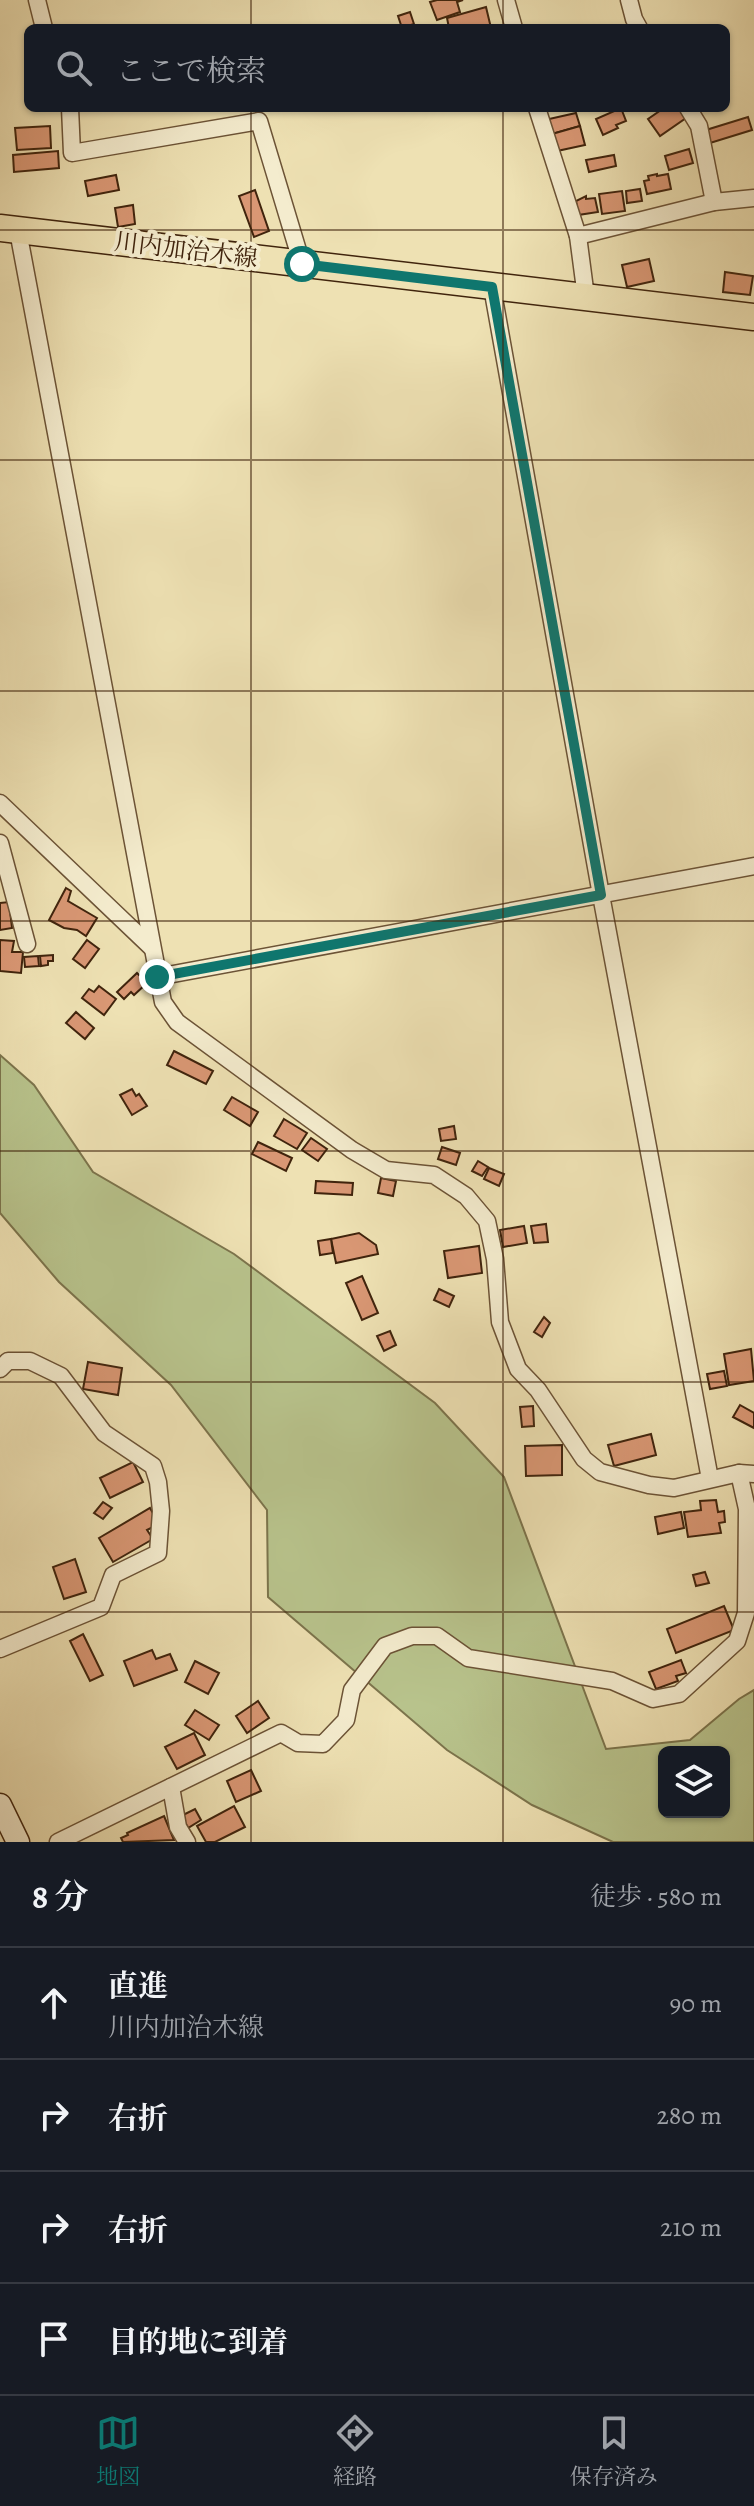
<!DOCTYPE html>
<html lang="ja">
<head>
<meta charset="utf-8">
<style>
  body { margin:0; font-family:Alegreya,"Noto Serif JP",serif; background:#20242c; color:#f1f3f6 }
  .controls { position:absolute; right:24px; bottom:24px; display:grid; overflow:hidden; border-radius:12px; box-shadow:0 2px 6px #0004 }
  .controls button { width:72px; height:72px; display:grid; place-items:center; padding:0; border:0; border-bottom:2px solid #363941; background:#171b24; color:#f1f3f6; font:40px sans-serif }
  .stop { position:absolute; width:24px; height:24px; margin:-18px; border:6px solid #0f766e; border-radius:50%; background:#fff }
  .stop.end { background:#0f766e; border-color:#fff; box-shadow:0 2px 8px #0008 }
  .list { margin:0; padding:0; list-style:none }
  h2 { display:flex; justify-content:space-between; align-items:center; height:104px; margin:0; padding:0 32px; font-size:34px }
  h2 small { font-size:26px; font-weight:400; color:#9ea1a6 }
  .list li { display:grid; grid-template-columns:52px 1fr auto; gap:24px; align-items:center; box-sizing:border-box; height:112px; padding:0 32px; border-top:2px solid #363941 }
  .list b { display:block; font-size:30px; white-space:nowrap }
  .list p { margin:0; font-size:26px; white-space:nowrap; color:#9ea1a6 }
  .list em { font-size:26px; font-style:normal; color:#9ea1a6 }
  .icon { flex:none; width:44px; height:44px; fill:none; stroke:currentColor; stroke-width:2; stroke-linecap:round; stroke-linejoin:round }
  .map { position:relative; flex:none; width:754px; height:1842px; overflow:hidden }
  .search { position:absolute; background:#171b24; box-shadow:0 2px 6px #0004; left:24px; right:24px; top:24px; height:88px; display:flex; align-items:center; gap:20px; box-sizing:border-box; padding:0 28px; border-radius:12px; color:#9ea1a6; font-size:30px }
  .sheet { height:552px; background:#171b24 }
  nav { display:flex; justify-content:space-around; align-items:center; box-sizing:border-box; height:112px; border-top:2px solid #363941; background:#171b24; font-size:22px; color:#9ea1a6 }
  nav a { display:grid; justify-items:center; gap:4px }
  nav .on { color:#0f766e }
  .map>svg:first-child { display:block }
</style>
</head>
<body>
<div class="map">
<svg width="754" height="1842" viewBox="0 0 754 1842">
  <rect width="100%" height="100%" fill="#eee1b3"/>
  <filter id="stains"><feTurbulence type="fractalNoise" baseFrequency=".0025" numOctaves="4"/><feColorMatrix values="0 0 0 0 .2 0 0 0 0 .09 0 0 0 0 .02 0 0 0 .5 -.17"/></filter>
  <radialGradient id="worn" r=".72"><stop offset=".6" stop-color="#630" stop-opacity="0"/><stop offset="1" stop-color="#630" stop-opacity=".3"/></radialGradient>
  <path fill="#b8c38c" stroke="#7c744c" stroke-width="2" fill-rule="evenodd" d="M0,1055L34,1085L93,1172L234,1254L435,1403L504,1477L606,1749L690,1740L739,1699L754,1690V1842H613L532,1805L447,1750L268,1597L267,1510L171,1385L59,1282L0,1213ZM664,1752H724V1812H664Z"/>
  <g fill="#d99774" stroke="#40240d" stroke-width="2">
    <path d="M437,0H463L457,2L460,12L437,20L430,2Z"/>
    <path d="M486,7L491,28H449L447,18Z"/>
    <path d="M410,12L414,24L402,28L398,16Z"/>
    <path d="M621,108L626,121L616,125L618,128L603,135L596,119Z"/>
    <path d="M664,108H679L686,118L660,136L648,119Z"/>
    <path d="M576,113L580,126L552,134L549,119Z"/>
    <path d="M748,117L752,130L710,143L706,130Z"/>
    <path d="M50,126L51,148L17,150L15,128Z"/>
    <path d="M580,126L585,145L557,151L552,134Z"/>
    <path d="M689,149L693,163L669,170L665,156Z"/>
    <path d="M58,151L59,168L14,172L13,155Z"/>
    <path d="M614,155L616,166L589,172L586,160Z"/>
    <path d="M657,174V176L668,174L671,189L647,194L644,181L649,180L648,176Z"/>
    <path d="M116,175L119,190L88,196L85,181Z"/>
    <path d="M640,189L642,201L627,203L626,191Z"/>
    <path d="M255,190L269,231L254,237L239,196Z"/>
    <path d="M622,191L625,211L602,214L599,194Z"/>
    <path d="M586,196V199L595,198L598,212L578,215L576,201Z"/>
    <path d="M133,205L135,224L118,227L115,208Z"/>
    <path d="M649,259L654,281L627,287L622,265Z"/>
    <path d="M725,272L753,276L750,295L723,292Z"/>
    <path d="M66,888L71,891L68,901L97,918L86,936L77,930L64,928L49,920Z"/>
    <path d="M9,902L12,928L0,930V903Z"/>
    <path d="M0,940L14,941L12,952H23L21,973L0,971Z"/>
    <path d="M87,940L99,949L85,968L73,959Z"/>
    <path d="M53,955V961H48V965L41,966L40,956Z"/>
    <path d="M38,956L39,966L25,967L24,957Z"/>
    <path d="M137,973L147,983L134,995L131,992L124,999L117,992Z"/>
    <path d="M99,986L116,999L104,1015L82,998L89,989L94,992Z"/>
    <path d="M76,1012L94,1028L85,1039L66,1023Z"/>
    <path d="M174,1051L213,1071L206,1084L167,1065Z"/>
    <path d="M132,1089L136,1096L139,1094L147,1106L132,1115L120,1095Z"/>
    <path d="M232,1097L258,1112L250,1126L224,1110Z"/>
    <path d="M284,1119L307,1133L297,1149L274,1136Z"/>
    <path d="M454,1126L456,1139L441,1141L439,1129Z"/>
    <path d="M311,1138L327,1149L318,1161L302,1150Z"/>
    <path d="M258,1142L292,1158L286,1171L252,1154Z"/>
    <path d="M442,1147L460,1153L456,1165L438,1159Z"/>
    <path d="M478,1161L488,1167L482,1176L472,1171Z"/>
    <path d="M489,1168L504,1174L499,1186L484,1179Z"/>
    <path d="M381,1178L396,1181L393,1196L378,1193Z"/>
    <path d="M316,1181L353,1183L352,1195L315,1193Z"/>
    <path d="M546,1224L548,1242L534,1243L531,1226Z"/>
    <path d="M524,1226L527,1243L503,1247L500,1230Z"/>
    <path d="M359,1233L376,1245L378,1254L336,1263L331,1239Z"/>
    <path d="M331,1239L333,1253L320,1255L318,1241Z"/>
    <path d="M479,1246L482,1273L448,1278L444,1251Z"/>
    <path d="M362,1276L378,1313L362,1320L346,1283Z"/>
    <path d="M439,1289L454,1296L449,1307L434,1300Z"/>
    <path d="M544,1317L550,1323L542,1337L534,1332Z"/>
    <path d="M390,1331L396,1345L384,1351L377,1336Z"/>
    <path d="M751,1349L754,1381L729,1385L724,1354Z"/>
    <path d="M88,1362L122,1368L118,1395L83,1389Z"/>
    <path d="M724,1371L727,1386L710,1389L707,1374Z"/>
    <path d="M740,1405L754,1413V1428L733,1417Z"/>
    <path d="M533,1406L534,1426L522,1427L520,1407Z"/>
    <path d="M651,1434L656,1455L614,1466L608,1445Z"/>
    <path d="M562,1445V1475L526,1476L525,1446Z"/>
    <path d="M133,1462L143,1482L110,1498L100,1478Z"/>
    <path d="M716,1500L718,1512L724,1511L725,1522L719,1523L721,1533L688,1537L684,1512L701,1510L700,1501Z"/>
    <path d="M103,1502L112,1508L103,1519L94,1513Z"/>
    <path d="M150,1508L159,1524L147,1530L153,1539L113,1562L99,1538Z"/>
    <path d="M681,1512L684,1528L658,1534L655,1517Z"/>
    <path d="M75,1559L86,1592L64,1599L53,1567Z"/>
    <path d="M705,1572L709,1583L696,1586L693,1575Z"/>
    <path d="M724,1606L734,1630L676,1653L667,1629Z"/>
    <path d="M83,1634L103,1675L90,1681L70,1641Z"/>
    <path d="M152,1650L156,1659L170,1654L177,1670L134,1686L124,1661Z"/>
    <path d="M681,1660L686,1673L676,1676L678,1681L656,1689L649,1672Z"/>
    <path d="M195,1661L219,1673L208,1694L185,1682Z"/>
    <path d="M258,1701L269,1718L247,1733L236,1716Z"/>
    <path d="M195,1710L219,1725L209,1740L185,1725Z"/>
    <path d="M194,1733L205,1755L177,1769L165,1747Z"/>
    <path d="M251,1770L261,1791L236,1802L227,1781Z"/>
    <path d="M234,1806L245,1827L215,1842H206L197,1826Z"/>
    <path d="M195,1809L201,1820L188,1828L181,1816Z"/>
    <path d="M164,1816L174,1840L123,1842L121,1838L128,1835L127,1833Z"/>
  </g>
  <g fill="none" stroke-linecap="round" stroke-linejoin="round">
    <defs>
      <g id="minor">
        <path d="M37,0L44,28"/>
        <path d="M506,0L514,28"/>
        <path d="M629,0L634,19L639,28"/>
        <path d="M70,108L72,153L259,121L302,264"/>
        <path d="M537,108L578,236L586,297"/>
        <path d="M688,108L699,126L714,202"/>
        <path d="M18,231L163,1002L177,1022L352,1150L386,1170L434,1175L466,1196L487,1221L495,1259L500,1322L518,1369L538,1390L584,1459L600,1472L649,1485L674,1488L739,1473L754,1474"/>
        <path d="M578,236L714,202L754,198"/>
        <path d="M492,287L601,895L710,1479"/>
        <path d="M0,803L151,947"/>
        <path d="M0,843L27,944"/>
        <path d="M157,977L754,866"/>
        <path d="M0,1369L8,1361H30L61,1376L104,1433L153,1466L158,1482L161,1511L158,1553L113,1575L101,1607L0,1649"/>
        <path d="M171,1787L178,1827L187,1842"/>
        <path d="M58,1842L281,1733L298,1743L323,1744L346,1720L352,1690L385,1646L412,1636H437L468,1658L612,1681L653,1699L679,1694L737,1641L746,1613L747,1509L739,1473"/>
      </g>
      <path id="secondary" d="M0,1805L18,1842"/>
      <path id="primary" d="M0,228L754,317"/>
    </defs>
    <use href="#minor" stroke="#6c5336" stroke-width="19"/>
    <use href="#secondary" stroke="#40240d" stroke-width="25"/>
    <use href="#primary" stroke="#40240d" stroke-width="29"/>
    <use href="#minor" stroke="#f4ecce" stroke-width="16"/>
    <use href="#secondary" stroke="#f4ecce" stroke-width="22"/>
    <use href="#primary" stroke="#eee1b3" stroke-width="26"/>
  </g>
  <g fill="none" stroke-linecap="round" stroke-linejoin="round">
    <path stroke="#0f766e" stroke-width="10" d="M157,977L601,895L492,287L302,264"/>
  </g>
  <path fill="none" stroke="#40240d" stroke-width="2" stroke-opacity="0.55" d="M251,0V28M503,0V28M251,108V1842M503,108V1842M0,230H754M0,460H754M0,691H754M0,921H754M0,1151H754M0,1382H754M0,1612H754"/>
  <g text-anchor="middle" stroke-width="8" stroke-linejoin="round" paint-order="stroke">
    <g font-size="24" fill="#40240d" stroke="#f4ecce">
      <text transform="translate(186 250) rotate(7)" y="8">川内加治木線</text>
    </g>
  </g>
  <rect width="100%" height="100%" filter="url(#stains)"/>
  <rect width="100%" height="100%" fill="url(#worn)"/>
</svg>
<div class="controls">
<button><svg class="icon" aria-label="layers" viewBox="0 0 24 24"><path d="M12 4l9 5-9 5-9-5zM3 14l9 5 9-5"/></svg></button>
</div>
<div class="stop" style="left:302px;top:264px"></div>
<div class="stop end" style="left:157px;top:977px"></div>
<div class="search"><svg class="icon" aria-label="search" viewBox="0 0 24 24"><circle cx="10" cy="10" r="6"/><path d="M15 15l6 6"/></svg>ここで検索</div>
</div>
<section class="sheet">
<h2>8 分<small>徒歩 · 580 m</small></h2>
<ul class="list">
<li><svg class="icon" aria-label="ahead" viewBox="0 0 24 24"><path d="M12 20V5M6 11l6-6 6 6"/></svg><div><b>直進</b><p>川内加治木線</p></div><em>90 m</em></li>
<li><svg class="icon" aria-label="right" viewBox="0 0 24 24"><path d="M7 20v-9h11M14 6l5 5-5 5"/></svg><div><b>右折</b></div><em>280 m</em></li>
<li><svg class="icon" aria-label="right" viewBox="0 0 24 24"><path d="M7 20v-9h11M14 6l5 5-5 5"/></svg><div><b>右折</b></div><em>210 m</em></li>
<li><svg class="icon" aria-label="arrive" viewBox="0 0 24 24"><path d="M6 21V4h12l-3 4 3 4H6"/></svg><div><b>目的地に到着</b></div></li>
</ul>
</section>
<nav>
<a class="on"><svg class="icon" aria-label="map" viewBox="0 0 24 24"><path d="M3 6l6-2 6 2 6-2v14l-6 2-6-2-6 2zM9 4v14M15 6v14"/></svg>地図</a>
<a><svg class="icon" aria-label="directions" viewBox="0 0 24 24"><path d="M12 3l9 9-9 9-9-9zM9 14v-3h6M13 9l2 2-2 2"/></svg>経路</a>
<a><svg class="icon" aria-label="saved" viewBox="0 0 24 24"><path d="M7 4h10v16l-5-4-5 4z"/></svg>保存済み</a>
</nav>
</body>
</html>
